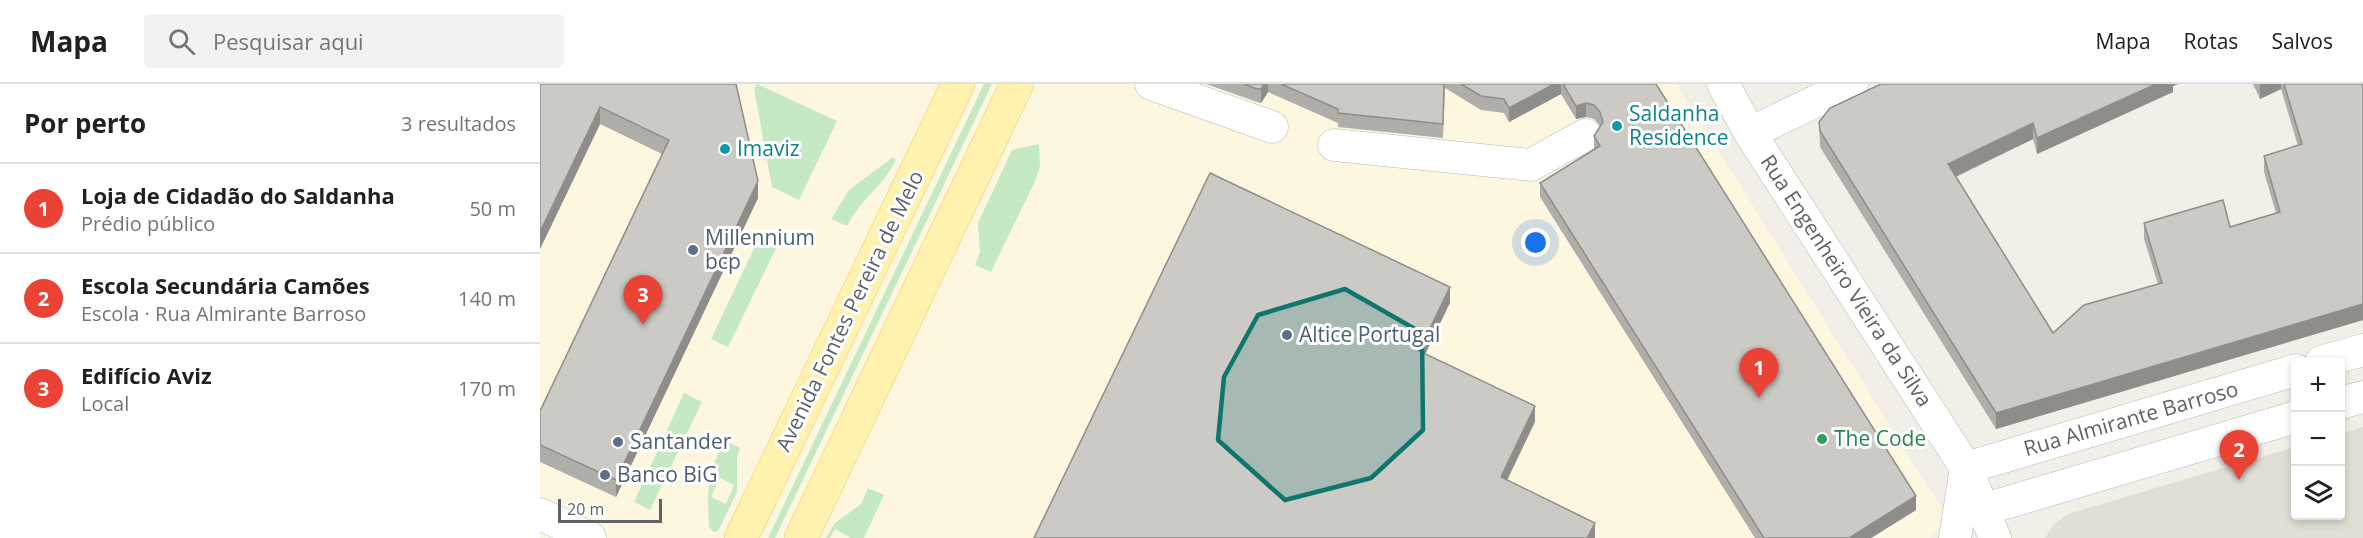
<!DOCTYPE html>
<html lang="pt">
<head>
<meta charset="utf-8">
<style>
  body { margin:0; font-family:"Open Sans",sans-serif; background:#f2f2f2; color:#202124 }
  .controls { position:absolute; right:18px; bottom:18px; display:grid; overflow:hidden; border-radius:6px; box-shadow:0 3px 9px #0003 }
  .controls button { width:54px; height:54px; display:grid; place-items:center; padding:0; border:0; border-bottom:2px solid #e0e0e0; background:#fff; color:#202124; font:30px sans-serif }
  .scale { position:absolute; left:18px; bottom:15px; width:104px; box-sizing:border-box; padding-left:6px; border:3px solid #5f6368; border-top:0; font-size:16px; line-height:21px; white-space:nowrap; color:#5f6368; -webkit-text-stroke:4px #fff; paint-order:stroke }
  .you { position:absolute; left:996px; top:159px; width:21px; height:21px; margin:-15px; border:4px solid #fff; border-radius:50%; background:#1a73e8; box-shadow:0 0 0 9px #1a73e833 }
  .badge { display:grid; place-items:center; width:39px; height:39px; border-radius:50%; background:#ea4335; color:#fff; font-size:20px; font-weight:700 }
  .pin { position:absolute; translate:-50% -50px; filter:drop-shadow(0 2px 3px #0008) }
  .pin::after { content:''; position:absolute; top:32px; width:21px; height:18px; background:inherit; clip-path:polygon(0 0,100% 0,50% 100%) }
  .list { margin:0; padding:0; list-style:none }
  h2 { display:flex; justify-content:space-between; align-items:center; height:78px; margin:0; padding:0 24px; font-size:26px }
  h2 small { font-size:20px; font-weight:400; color:#757577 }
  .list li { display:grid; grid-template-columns:39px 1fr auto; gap:18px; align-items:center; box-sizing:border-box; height:90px; padding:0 24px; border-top:2px solid #e0e0e0 }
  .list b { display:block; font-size:22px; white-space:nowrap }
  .list p { margin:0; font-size:20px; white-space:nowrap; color:#757577 }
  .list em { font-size:20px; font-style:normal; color:#757577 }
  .icon { flex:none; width:33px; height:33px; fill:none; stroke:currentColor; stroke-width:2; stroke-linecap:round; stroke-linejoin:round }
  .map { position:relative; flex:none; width:1823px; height:454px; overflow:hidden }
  header { display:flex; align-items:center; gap:36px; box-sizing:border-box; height:84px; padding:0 30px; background:#fff; border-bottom:2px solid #e0e0e0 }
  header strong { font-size:28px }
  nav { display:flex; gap:33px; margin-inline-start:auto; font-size:21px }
  .search { width:420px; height:54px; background:#f2f2f2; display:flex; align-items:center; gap:15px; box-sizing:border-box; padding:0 21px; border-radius:6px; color:#757577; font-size:22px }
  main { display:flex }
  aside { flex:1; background:#fff }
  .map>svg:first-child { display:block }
</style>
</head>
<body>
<header>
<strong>Mapa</strong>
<div class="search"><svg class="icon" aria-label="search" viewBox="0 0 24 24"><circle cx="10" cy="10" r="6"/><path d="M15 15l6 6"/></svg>Pesquisar aqui</div>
<nav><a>Mapa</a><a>Rotas</a><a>Salvos</a></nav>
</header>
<main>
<aside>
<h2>Por perto<small>3 resultados</small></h2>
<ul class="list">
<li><span class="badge">1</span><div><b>Loja de Cidadão do Saldanha</b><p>Prédio público</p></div><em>50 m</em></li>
<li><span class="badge">2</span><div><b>Escola Secundária Camões</b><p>Escola · Rua Almirante Barroso</p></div><em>140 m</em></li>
<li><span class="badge">3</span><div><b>Edifício Aviz</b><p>Local</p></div><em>170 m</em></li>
</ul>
</aside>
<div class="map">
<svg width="1823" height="454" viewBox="0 0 1823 454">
  <rect width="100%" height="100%" fill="#f1efe8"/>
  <path fill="#fef7e0" d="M0,0H1137L1408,435L1390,454H0Z"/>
  <path fill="#e1ded6" d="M1823,343V454H1505L1515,439L1531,429L1755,363L1756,432H1800L1801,350Z"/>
  <g fill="#c5e8c5" fill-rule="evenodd">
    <path d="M217,0L297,37L259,116L232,103L214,5Z"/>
    <path d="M444,0H452L235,454H228Z"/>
    <path d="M499,60L500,81L496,95L451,188L435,181L440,168L438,139L472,66Z"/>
    <path d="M353,73L356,76C343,102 320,116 307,142L291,135L309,106Z"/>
    <path d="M221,150L239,158L188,263L171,255Z"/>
    <path d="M144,309L162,318L110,426L94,418Z"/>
    <path d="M184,356L200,364L197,373V408L178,447L174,448L169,443C167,403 167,393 184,356ZM180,394L194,401L186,420L171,413Z"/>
    <path d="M328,404L344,411L324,454H311L295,445L290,454H286L295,439L321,420Z"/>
  </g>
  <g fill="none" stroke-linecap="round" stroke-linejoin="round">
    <defs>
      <g id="street">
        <path d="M611,0L732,43"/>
        <path d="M1183,0L1210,49L1426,384L1455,454"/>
        <path d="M1210,49L1312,0"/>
        <path d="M794,61L991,81L1045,51"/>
        <path d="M1781,278L1823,266"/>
        <path d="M1800,319L1823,313"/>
        <path d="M1426,384L1756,286"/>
        <path d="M1445,425L1756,333"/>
        <path d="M0,430L50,454"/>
        <path d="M1415,454L1426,384"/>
      </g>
      <g id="primary">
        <path d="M201,454L418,0"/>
        <path d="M261,454L477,0"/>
      </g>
    </defs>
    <use href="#street" stroke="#b5b8bc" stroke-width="33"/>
    <use href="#primary" stroke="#f2c960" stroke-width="34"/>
    <use href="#street" stroke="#fff" stroke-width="32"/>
    <use href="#primary" stroke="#fff2af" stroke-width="33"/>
  </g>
  <g fill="#afaea9">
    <path d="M0,0H196L218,114L76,413L0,378V327L122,70L60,40L0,165Z"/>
    <path d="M666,0H1116L1376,426L1331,454H1215L1000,113V99L1054,65V52L1060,42L1054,35L1046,33L1036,35L1021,10L969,38L964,29L941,26L905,4L903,54L798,43V39L728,8L721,19L717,18Z"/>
    <path d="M1341,0H1638L1633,2V8L1497,70L1493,55L1416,93L1513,249L1618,200L1604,155V139L1690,143L1736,129L1724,88V72L1758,62L1741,5L1720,15L1713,0H1823V236L1456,345L1280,63L1279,38Z"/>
  </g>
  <g fill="#8f8d8a">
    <path d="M724,0H728V8L721,19V5Z"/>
    <path d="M1014,0H1021V10L969,38V24Z"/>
    <path d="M1616,0H1638L1633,2V8L1497,70V54Z"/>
    <path d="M1720,0H1741V5L1720,15Z"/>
    <path d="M1046,19V33L1036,35V22Z"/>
    <path d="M60,23V40L0,165V148Z"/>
    <path d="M1493,39V55L1408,96V80Z"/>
    <path d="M218,97V114L76,413V396Z"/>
    <path d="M910,203V219L879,283V267Z"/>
    <path d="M1823,220V236L1456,345V329Z"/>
    <path d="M995,322V338L961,409V393Z"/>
    <path d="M1376,412V426L1331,454H1309Z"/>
    <path d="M1055,439V454H1047Z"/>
  </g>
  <g fill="#cccac5" stroke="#8f8d8a" stroke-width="1.5">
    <path d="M0,0H196L218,97L76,396L0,361V327L129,56L60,23L0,148Z"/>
    <path d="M704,0H724L721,5H717Z"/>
    <path d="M741,0H904L903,40L798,29V25Z"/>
    <path d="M921,0H1014L969,24L964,15L941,12Z"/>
    <path d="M1023,0H1116L1376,412L1309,454H1224L1000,99L1060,62L1054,52L1063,38L1060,28L1054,21L1046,19L1036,22Z"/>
    <path d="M1341,0H1616L1497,54L1493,39L1408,80L1513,249L1544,221L1622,199L1604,139L1683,116L1690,143L1740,128L1724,72L1762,60L1744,0H1823V220L1456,329L1280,47L1279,38L1290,24Z"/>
    <path d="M670,89L910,203L879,267L995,322L961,393L1055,439L1047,454H494Z"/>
  </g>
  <path fill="#0f766e" fill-opacity="0.2" stroke="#0f766e" stroke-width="4.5" stroke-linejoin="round" d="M805,205L882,249L883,346L831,394L745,416L678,356L684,293L718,231Z"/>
  <g fill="#0f9aa8" stroke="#fff" stroke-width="2">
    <circle cx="1077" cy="42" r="6"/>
    <circle cx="185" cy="65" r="6"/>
  </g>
  <g fill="#5c6f8a" stroke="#fff" stroke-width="2">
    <circle cx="153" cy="166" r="6"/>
    <circle cx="747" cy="251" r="6"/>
    <circle cx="78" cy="358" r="6"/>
    <circle cx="65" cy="391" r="6"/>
  </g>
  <circle fill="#2e9e5b" stroke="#fff" stroke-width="2" cx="1282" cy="355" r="6"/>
  <g text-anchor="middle" stroke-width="6" stroke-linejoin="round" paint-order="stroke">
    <g font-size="21" fill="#0d838f" stroke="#fff" text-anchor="start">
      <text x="1089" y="37">Saldanha<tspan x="1089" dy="24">Residence</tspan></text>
      <text x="197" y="72">Imaviz</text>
    </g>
    <g font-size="21" fill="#4e5e75" stroke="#fff" text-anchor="start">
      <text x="165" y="161">Millennium<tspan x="165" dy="24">bcp</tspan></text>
      <text x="759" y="258">Altice Portugal</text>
      <text x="90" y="365">Santander</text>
      <text x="77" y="398">Banco BiG</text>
    </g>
    <g font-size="21" fill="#5f6368" stroke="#fff">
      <text transform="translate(1306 197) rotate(57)" y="7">Rua Engenheiro Vieira da Silva</text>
      <text transform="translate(310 227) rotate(-64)" y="7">Avenida Fontes Pereira de Melo</text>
      <text transform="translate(1591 335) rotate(-16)" y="7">Rua Almirante Barroso</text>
    </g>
    <g font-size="21" fill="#27864d" stroke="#fff" text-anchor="start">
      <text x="1294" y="362">The Code</text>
    </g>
  </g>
</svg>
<div class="controls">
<button>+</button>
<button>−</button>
<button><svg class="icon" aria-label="layers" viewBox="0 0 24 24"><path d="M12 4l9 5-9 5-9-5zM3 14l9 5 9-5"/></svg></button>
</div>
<div class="scale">20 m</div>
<div class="you"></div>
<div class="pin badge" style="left:1219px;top:314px">1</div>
<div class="pin badge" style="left:1699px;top:396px">2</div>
<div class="pin badge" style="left:103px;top:241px">3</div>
</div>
</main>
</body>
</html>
